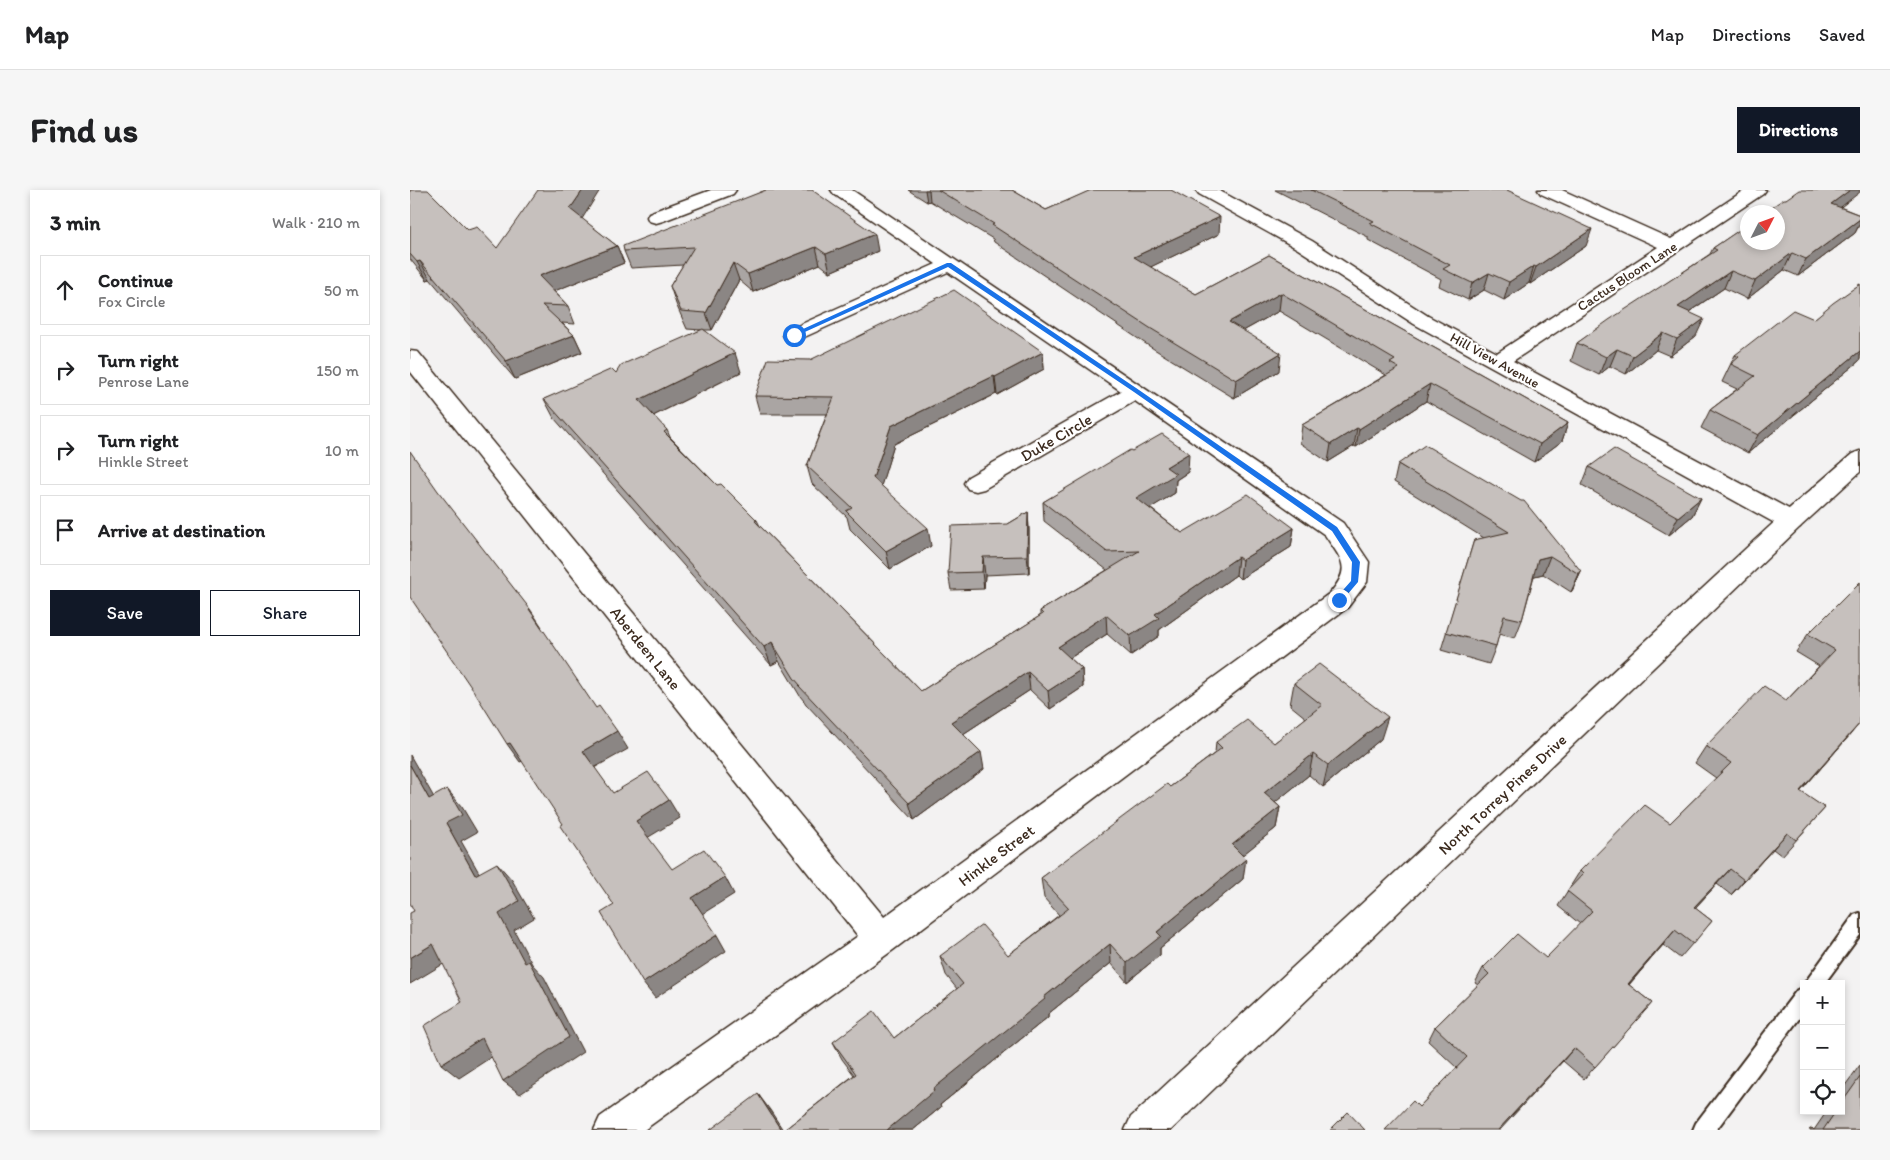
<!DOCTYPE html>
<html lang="en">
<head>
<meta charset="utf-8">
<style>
  body { margin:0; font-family:Itim,sans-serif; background:#f6f6f6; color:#202124 }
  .controls { position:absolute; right:15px; bottom:15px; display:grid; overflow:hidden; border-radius:0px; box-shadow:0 2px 8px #0003 }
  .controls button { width:45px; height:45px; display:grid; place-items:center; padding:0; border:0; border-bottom:1px solid #e0e0e0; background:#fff; color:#202124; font:25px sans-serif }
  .compass { position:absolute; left:1330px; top:15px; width:45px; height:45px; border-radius:50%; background:#fff; box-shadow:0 2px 8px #0003; rotate:48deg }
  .stop { position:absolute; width:15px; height:15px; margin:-11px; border:4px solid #1a73e8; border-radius:50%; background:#fff }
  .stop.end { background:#1a73e8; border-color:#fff; box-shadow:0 1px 5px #0008 }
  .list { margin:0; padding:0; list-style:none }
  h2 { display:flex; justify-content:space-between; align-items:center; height:65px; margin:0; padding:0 20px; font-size:21px }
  h2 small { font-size:16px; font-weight:400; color:#757577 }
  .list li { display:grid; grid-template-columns:32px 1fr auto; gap:15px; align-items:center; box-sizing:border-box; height:70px; margin:0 10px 10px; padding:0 10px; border:1px solid #e0e0e0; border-radius:0px }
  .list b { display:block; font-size:19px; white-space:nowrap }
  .list p { margin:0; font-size:16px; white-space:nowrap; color:#757577 }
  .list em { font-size:16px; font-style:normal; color:#757577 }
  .actions { display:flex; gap:10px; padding:15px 20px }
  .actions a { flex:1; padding:11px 0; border:1px solid #111827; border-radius:0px; text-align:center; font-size:18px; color:#111827 }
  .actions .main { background:#111827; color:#fff }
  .icon { flex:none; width:28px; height:28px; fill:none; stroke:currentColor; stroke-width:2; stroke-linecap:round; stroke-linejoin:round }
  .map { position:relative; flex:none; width:1450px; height:940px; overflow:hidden; border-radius:0px }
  header { display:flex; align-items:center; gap:30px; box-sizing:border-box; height:70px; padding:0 25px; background:#fff; border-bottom:1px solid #e0e0e0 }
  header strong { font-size:24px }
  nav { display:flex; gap:28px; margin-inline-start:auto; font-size:18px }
  .intro { display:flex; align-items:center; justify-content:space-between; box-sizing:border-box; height:120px; padding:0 30px }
  h1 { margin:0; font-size:35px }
  .button { padding:12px 22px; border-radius:0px; background:#111827; color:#fff; font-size:18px; font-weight:700 }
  main { display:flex; gap:30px; padding:0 30px }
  aside { flex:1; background:#fff; border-radius:0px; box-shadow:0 2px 8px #0003 }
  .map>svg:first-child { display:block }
</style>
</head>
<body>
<header>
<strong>Map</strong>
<nav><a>Map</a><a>Directions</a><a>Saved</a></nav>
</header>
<div class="intro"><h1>Find us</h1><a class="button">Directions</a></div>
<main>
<aside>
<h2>3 min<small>Walk · 210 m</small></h2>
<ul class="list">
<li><svg class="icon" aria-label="ahead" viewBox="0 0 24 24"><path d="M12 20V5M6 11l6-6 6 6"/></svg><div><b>Continue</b><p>Fox Circle</p></div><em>50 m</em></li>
<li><svg class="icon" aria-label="right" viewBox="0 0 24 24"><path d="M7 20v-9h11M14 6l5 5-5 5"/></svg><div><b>Turn right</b><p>Penrose Lane</p></div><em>150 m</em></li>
<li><svg class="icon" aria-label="right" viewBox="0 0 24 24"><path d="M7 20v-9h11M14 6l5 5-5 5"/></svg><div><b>Turn right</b><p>Hinkle Street</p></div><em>10 m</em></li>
<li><svg class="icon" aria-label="arrive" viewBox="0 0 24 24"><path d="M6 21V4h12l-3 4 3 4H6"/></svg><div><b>Arrive at destination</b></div></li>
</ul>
<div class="actions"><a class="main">Save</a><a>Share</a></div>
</aside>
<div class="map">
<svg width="1450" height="940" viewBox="0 0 1450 940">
  <rect width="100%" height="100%" fill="#f3f2f2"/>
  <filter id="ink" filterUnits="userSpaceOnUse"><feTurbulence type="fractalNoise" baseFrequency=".02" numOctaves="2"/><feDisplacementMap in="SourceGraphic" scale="10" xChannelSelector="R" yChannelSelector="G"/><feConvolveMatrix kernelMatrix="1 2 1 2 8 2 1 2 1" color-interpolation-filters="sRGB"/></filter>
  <g filter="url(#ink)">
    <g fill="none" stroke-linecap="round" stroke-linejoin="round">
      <defs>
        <g id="service">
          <path d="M1450,723V745L1414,794H1394L1444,725Z"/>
          <path d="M1394,797V822L1306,940H1283L1286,933L1387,800Z"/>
        </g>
        <g id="minor">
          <path d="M301,0H326L323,4L253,31L246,33L239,31L237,27L239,23Z"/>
          <path d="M421,0H442L933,333L959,372L957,392L938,417L483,760L234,940H184L190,927L448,746L0,181V161L8,162L474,727L920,403C942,377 932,371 915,345L725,211L574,299L566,301L558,299L554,293L558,287L711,201L538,82L390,149L383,151L376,149L373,145L376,141L526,74L424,4Z"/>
          <path d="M786,0H808L902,51L1018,126L1087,163L1248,57L1131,4L1128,0H1152L1261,49L1335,0H1356L1353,4L1103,171L1390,325L1393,331L1390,337L1381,339L1372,337L1004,134L888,59L789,4Z"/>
        </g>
        <path id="secondary" d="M1450,261V282L1390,337L761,940H715L721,927L1372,325L1442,264Z"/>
      </defs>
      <use href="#service" stroke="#3b2a1e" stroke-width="4"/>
      <use href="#minor" stroke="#3b2a1e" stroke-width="3"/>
      <use href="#secondary" stroke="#3b2a1e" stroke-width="3"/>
      <use href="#service" fill="#fff" fill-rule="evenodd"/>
      <use href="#minor" fill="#fff" fill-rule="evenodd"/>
      <use href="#secondary" fill="#fff" fill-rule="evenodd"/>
    </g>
    <g fill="#aaa5a3" stroke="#3b2a1e">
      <path d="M0,0L58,40L87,58L172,29L207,56L214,73L144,101L158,116L165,134L152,133L164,145L172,162L105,189L20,89L17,90L0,69Z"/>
      <path d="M356,0L468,61L420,82L410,74L343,102L329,90L302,140H294L331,182L243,226L257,240L260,247L307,295L347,330L350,336L511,501L630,426V421L697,380L634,331L633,312L722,261L778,282L766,290L765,303L740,318L772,343L884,338L881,357L830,389L826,385L749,440V446L721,465L697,444L660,468L672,479L673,497L640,519L620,500L553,544L574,579L504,630L396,514L394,511L390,506L369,471L361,475L144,228L134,209L206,183L291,140L277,139L266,114L260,96L273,75L221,78L214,61Z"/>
      <path d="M498,0H602L636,20L680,1L679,0H761L809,44L740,77L786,104L859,65L1158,233L1152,251L1124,272L1016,211L946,257L944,256L918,272L890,253L892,235L976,185L869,121L833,141L869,181L824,208L739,156L584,52L583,49L520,11L517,12Z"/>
      <path d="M865,0H1097L1176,56L1120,94L1119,93L1094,110L1074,100L1058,110L1029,96L1031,89L958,50V47Z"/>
      <path d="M1376,9L1430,17L1450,25V33L1445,43L1388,86L1374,80L1337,109L1314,98L1279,122L1286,146L1260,166L1246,160L1216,184L1200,176L1189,185L1161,171L1167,153L1300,64L1303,58Z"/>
      <path d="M1450,94V169L1449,171L1338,263L1291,238L1300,220L1327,199L1312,192L1325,165L1404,129Z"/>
      <path d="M633,162L634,179L587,205L586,204L484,254L471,295L521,356L480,379L440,339L437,327L402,294L397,276L417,224H350L345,206L400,170Z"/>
      <path d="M988,274L1171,381L1163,399L1161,402L1133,384L1124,386L1112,430L1105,448L1089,444L1086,456L1079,474L1031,460L1064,350L1074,348L984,292Z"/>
      <path d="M1179,277L1291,308L1282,326L1259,345L1172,295Z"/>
      <path d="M618,322L619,340V383L575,385L574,399L541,400L538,383L598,334Z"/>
      <path d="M1450,392L1440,545L1390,602L1415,618L1372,666L1363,659L1321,705L1307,694L1285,718L1302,731L1270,768L1253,755L1219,795L1242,813L1174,889L1153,871L1009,917L1047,878L1018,851L1025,837L1068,795L1065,793L1073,778L1136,768L1170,734L1148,716L1170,681L1260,633L1306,588L1285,573L1296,556L1376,511L1409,476L1386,462L1398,444Z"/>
      <path d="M884,493L971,549L913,597L899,585L865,612L870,617L866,638L832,665L833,689L750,758V765L717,792L701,773L638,824V827L530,915L531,917L503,940H374L444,885L432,869L423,852L484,848L547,799L536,785L530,766L598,765L649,725L634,708L631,688L760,597L805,563L806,552L864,553L896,528L880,515Z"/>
      <path d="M1450,875V940H1399L1402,938L1404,940L1417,921H1431V901Z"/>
    </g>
    <g fill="#8b8684" stroke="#3b2a1e">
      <path d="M173,0H190L167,37L160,19Z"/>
      <path d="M515,0H519L520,11L517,12Z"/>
      <path d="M1440,0H1450V2L1413,31L1421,14Z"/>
      <path d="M810,27L809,44L724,85V67Z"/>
      <path d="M1450,29V33L1445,43L1388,86L1396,69Z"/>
      <path d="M1182,39L1176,56L1120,94L1126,77Z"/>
      <path d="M465,44L468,61L420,82L416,64Z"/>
      <path d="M207,56L214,73L137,104L129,86Z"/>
      <path d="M406,57L410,74L343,102L338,84Z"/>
      <path d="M1382,63L1374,80L1337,109L1345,91Z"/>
      <path d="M10,71L20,89L17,90L7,72Z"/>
      <path d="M323,73L329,90L302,140L296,123Z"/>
      <path d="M1124,76L1119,93L1094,110L1099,92Z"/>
      <path d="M1321,81L1314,98L1261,134L1268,117Z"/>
      <path d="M1079,83L1074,100L1058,110L1062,93Z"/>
      <path d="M871,103L869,121L817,150L819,132Z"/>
      <path d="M1294,129L1286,146L1260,166L1267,149Z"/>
      <path d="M1253,143L1246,160L1216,184L1223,166Z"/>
      <path d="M164,145L172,162L105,189L96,171Z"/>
      <path d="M1207,159L1200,176L1189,185L1196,167Z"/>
      <path d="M1450,161V169L1449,171L1338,263L1348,245Z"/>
      <path d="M633,162L634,179L587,205L585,187Z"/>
      <path d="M325,163L331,182L237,229L229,210Z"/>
      <path d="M871,163L869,181L824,208L826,190Z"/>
      <path d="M584,186L586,204L484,254L468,306L463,288L481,236Z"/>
      <path d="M1020,194L1016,211L946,257L949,239Z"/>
      <path d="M1158,233L1152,251L1124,272L1130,254Z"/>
      <path d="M947,238L944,256L918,272L921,254Z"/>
      <path d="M779,263L778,282L766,290L765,303L726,327V308L756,277Z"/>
      <path d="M1291,308L1282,326L1259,345L1268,327Z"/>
      <path d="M618,322L619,340V383L617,366Z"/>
      <path d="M518,338L521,356L480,379L476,361Z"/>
      <path d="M884,338L881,357L830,389L832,370Z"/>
      <path d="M1140,366L1133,384L1121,387L1128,369Z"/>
      <path d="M573,367L575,385L574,399L572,382Z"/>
      <path d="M828,367L826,385L749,440V446L721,465L720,446L745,424Z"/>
      <path d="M1171,381L1163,399L1161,402L1169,384Z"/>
      <path d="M119,419H120L132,437L131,438Z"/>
      <path d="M696,425L697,444L649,475L648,457Z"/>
      <path d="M362,452L369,471L361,475L354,457Z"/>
      <path d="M672,479L673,497L640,519L638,501Z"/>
      <path d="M618,482L620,500L544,550L541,532Z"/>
      <path d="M978,527L971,549L913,597L918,575Z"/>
      <path d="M1450,533L1440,545L1376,618L1390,601Z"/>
      <path d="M207,541L218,559L184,578L173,561Z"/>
      <path d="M100,553L113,571L110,572L97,554Z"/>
      <path d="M571,562L574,579L504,630L499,613Z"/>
      <path d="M903,564L899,585L851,624L854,603Z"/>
      <path d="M0,565L35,627L19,609L0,575Z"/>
      <path d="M37,599L52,617L67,642L51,651L80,702L65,685L36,633Z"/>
      <path d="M259,610L270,628L237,648L226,631Z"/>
      <path d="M870,617L866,638L819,676L822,655Z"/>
      <path d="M1377,643L1363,659L1321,705L1334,690Z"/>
      <path d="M836,669L833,689L750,758V765L717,792V773L747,742Z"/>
      <path d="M87,673L102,690L124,728L104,740L122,774L134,787L173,862L110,904L93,891Z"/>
      <path d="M1320,679L1307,694L1272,732L1284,717Z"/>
      <path d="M315,687L324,704L292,724L282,708Z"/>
      <path d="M1265,740L1253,755L1207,808L1218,794Z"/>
      <path d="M307,745L316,761L245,808L233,793Z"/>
      <path d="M23,754L40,770L0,794V768Z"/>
      <path d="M700,754L701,773L638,824V827L530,915L531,917L503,940H477L523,899L634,807Z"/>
      <path d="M72,848L89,862L49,888L31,874Z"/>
      <path d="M1164,858L1153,871L1090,940H1088Z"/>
      <path d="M348,904L360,920L373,940H371Z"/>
    </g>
    <g fill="#c6c0bd" stroke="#3b2a1e">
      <path d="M0,0H18L58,40L67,37L87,58L128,0H173L160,19L207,56L129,86L158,116L132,115L164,145L96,171L10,71L7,72L0,64Z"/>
      <path d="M356,0H402L465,44L416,64L406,57L338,84L323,73L296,123L271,121L260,96L284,57L214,61L213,56Z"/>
      <path d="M528,0H602L636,20L681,0H761L810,27L724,67L786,104L859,65L1158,233L1130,254L1020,194L949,239L947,238L921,254L892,235L989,178L980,173L985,170L871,103L819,132L871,163L826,190L740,138L582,35L584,34Z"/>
      <path d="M901,0H1097L1182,39L1126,77L1124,76L1099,92L1079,83L1062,93L1033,79L1040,75L960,33L964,31Z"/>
      <path d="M1389,0H1440L1421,14L1450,25V29L1396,69L1382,63L1345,91L1321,81L1268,117L1294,129L1267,149L1253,143L1223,166L1207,159L1196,167L1167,153L1199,130L1307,60L1303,58L1338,34V52H1368V22H1354L1374,9H1376Z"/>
      <path d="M1450,94V161L1348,245L1300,220L1345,186L1321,174L1329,167L1325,165L1383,120L1404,129L1423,113Z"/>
      <path d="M544,100L633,162L585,187L584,186L481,236L463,288L518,338L476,361L436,321L442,318L397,276L424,207L345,206L358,169L400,170Z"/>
      <path d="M293,139L325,163L229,210L257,240L254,242L307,295L311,294L347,330L345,331L511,501L633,424L630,421L729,361L697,362L633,312L720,260L722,261L752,244L779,263L756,277L766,284L726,308L772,343L838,304L884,338L832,370L828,367L745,424L749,428L720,446L696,425L648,457L672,479L638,501L618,482L541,532L571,562L499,613L389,496L390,495L384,488L362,452L354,457L134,209L202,179L206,183L211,175Z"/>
      <path d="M1015,255L1111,311H1114L1171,381L1169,384L1140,366L1128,369L1112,430L1094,426L1086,456L1036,442L1064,350L1099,342L988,274Z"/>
      <path d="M1204,259L1291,308L1268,327L1179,277Z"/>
      <path d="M0,261L28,301L120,419H119L186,518L189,516L207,541L173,561L203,603L238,582L259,610L226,631L262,679L294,659L315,687L282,708L307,745L233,793L191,723L204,715L150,636L153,634L100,553L97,554L65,503L0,407Z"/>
      <path d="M618,322L617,366L573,367L572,382L538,383L541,336L598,334Z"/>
      <path d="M1450,392V533L1390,601L1415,618L1386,650L1377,643L1334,690L1320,679L1284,717L1302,731L1283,754L1265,740L1218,794L1242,813L1185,877L1164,858L1088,940H975L1003,911L1009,917L1057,867L1025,837L1079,784L1073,778L1107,744L1136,768L1182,721L1157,701L1173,684L1170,681L1235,615L1260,633L1321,573L1296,556L1354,496L1376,511L1425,460L1398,444Z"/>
      <path d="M909,474L978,527L918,575L903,564L854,603L870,617L822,655L836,669L747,742L751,746L717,773L700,754L634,807L635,809L523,899L524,901L477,940H374L446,884L423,852L464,821L484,848L553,794L530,766L572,735L598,765L659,718L631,688L757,594L760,597L812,558L806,552L837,530L864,553L912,515L884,493Z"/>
      <path d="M0,575L19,609L37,599L52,625L36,633L65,685L87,673L109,711L89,724L115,773L119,771L159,847L93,891L72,848L31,874L14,836L52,812L23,754L0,768V723L4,721L0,713Z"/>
      <path d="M1450,887V940H1413L1426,921H1431V914Z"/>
      <path d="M348,904L371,940H300Z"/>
      <path d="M938,922L955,940H920Z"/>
    </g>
  </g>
  <path fill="#1a73e8" d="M537,73H541L729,200L927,337L950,372L948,392L931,412H926V408L941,391L942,372L922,341L724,202L538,77L386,146L380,145Z"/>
  <g text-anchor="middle" stroke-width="4.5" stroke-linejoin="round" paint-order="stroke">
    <g font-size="14" fill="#3b2a1e" stroke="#fff">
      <text transform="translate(1217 86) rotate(-33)" y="5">Cactus Bloom Lane</text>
      <text transform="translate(1085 170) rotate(29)" y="5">Hill View Avenue</text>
    </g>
    <g font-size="16" fill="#3b2a1e" stroke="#fff">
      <text transform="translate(646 247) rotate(-30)" y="6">Duke Circle</text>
      <text transform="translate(236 458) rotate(51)" y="6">Aberdeen Lane</text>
      <text transform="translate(1092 604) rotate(-43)" y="6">North Torrey Pines Drive</text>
      <text transform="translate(586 665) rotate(-37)" y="6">Hinkle Street</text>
    </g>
  </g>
</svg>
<div class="controls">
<button>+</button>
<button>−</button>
<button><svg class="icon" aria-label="locate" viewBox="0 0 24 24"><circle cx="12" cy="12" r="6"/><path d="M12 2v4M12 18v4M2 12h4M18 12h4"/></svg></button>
</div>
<svg class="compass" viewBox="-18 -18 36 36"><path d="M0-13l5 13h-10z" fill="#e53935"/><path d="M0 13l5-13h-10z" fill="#757577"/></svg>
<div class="stop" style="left:384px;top:145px"></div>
<div class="stop end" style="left:929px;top:410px"></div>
</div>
</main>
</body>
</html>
